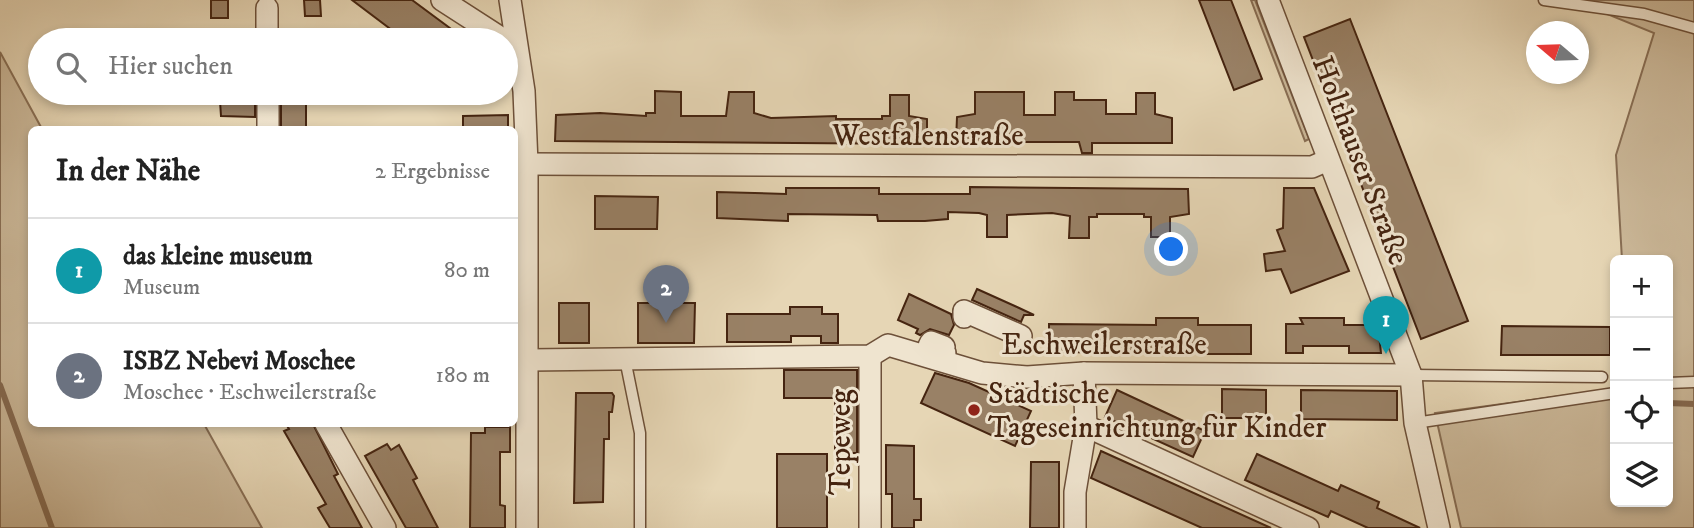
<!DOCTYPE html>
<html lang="de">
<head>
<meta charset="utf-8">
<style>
  body { margin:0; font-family:"IM FELL DW Pica",serif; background:#f2f2f2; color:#222 }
  .controls { position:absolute; right:21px; bottom:21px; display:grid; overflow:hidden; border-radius:10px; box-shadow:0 4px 10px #0003 }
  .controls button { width:63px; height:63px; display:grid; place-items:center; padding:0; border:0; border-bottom:2px solid #e0e0e0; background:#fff; color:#222; font:35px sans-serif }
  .compass { position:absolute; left:1526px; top:21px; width:63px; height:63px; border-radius:50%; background:#fff; box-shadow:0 4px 10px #0003; rotate:289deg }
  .you { position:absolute; left:1172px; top:250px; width:24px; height:24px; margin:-18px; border:5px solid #fff; border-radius:50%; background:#1a73e8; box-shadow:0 0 0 10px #1a73e833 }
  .badge { display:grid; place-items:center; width:46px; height:46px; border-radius:50%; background:#db2777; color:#fff; font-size:23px; font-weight:700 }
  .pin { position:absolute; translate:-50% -58px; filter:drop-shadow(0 2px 4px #0008) }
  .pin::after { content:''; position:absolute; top:37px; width:24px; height:21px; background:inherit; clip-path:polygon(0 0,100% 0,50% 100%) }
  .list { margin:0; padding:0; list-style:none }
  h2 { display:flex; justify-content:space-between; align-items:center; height:91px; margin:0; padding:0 28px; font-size:30px }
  h2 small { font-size:23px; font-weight:400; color:#767676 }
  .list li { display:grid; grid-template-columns:46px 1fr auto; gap:21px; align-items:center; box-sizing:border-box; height:105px; padding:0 28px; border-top:2px solid #e0e0e0 }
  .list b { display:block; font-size:26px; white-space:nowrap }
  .list p { margin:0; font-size:23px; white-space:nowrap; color:#767676 }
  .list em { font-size:23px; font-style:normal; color:#767676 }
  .icon { flex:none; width:38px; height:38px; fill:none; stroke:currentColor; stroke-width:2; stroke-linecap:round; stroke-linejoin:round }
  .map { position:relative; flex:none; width:1694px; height:528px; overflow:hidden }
  .search { position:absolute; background:#fff; box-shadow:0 4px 10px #0003; left:28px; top:28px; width:490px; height:77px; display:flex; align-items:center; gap:18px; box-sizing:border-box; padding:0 24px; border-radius:38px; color:#767676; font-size:26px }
  .panel { position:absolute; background:#fff; box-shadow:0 4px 10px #0003; left:28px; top:126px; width:490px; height:301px; border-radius:10px }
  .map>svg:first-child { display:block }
</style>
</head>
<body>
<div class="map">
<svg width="1694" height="528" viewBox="0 0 1694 528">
  <rect width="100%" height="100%" fill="#e6d6b5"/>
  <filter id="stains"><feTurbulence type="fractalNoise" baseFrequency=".00286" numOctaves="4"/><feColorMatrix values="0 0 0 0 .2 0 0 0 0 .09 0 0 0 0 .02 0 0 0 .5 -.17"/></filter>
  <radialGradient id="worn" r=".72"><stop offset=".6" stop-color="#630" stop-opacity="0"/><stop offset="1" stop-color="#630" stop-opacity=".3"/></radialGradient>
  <g fill="#cbb899" stroke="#886e54" stroke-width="2">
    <path d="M1251,0H1255L1309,139L1305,141Z"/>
    <path d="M1573,0H1694V528H1461L1435,413L1612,389L1615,379V502H1668V260H1622L1616,155L1654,33Z"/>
    <path d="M0,52L42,129L32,130V424H204L262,528H0Z"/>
  </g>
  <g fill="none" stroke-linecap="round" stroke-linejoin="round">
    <g stroke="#856a51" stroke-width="6">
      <path d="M0,385L52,528"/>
      <path d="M1668,403L1694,404"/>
    </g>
  </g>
  <g fill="#998166" stroke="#452410" stroke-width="2">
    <rect x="211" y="0" width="17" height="18"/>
    <path d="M304,0H320L321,16H305Z"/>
    <path d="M352,0H412L466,40H405Z"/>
    <path d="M1199,0H1231L1262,79L1234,90Z"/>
    <path d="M1350,19L1468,321L1421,339L1304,37Z"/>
    <path d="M655,91L681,92V116H726L729,92H754V113L771,118L836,116V119H882V116H890V95H909V116L927,119V144L555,141L556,115L600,113L646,116V113H655Z"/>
    <path d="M975,92H1024V115H1055V92H1074V100H1106V114H1136V93H1155V114L1172,118V143H1092V153H1082L1079,142H956L957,117L975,114Z"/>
    <path d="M225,93H255V117L221,116L220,101H225Z"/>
    <rect x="281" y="93" width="25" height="37"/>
    <path d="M508,115V130H463V116Z"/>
    <path d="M970,187L1188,189L1189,214L1170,217V237H1151V217H1144V214H1097V217H1089V238H1069L1070,216L1052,213L1007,215V237H987V215L979,213L948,212V219L925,221H878L877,215L788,214V221L717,218V192L786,194V188H879V194H970Z"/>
    <path d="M1284,188H1314L1349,271L1291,293L1281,269L1266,271L1264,254L1285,251L1277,230L1283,228Z"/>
    <path d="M595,196L658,197L657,229H595Z"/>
    <path d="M977,289L1017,307L1034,315H1024L1021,322L972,300Z"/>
    <path d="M909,294L951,314L954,325L949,335L930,329L920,335L916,333L918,329L898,320Z"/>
    <rect x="559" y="303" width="30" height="40"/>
    <path d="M638,303H695L694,343H638Z"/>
    <path d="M790,307H822V314H838V343H821V336H791V342H727V314H790Z"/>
    <path d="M1156,318H1198V325H1251V354H1203V347L1157,346V353L1049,352V324L1156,325Z"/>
    <path d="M1300,318H1344V325H1378L1381,353H1349V346H1303V353H1286V324H1303Z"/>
    <path d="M1502,326L1610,327V355H1501Z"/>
    <path d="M784,370H857V453H835V398H784Z"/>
    <path d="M935,373L969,383L1031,411L1015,446L921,403Z"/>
    <path d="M1222,389L1266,390V418H1222Z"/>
    <path d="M1117,390L1205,431L1193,457L1105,417Z"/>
    <path d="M1301,390L1397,391V420L1301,419Z"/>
    <path d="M576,393H612L614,396L612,412H609V439H604L603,502L574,503Z"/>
    <path d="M286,424H313L338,474L334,476L362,528H330L318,508L326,504L284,431L289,429Z"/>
    <path d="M485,427H510V452H500V505L505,506V528H470L471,433H485Z"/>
    <path d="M387,444L391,450L399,445L417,478L413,480L438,528H406L365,456Z"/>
    <path d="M886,445L914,446V499H921V520H914V528H892V494H886Z"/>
    <path d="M1101,451L1271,528H1202L1091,478Z"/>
    <rect x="777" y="454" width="50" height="74"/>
    <path d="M1257,454L1338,491L1341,485L1379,502L1377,508L1420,528H1368L1331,511L1328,517L1245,480Z"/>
    <path d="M1031,462H1059V528H1030Z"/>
  </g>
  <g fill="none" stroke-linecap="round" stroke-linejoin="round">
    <defs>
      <g id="lane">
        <path d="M1544,0L1644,14L1694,28"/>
        <path d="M625,359L640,433V528"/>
        <path d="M1411,375L1602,377"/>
        <path d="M1668,383L1694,382"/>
        <path d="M1415,423L1615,393"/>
      </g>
      <g id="street">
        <path d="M442,0L504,40"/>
        <path d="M510,0L524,91L527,164V528"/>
        <path d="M1268,0L1411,375L1415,423L1439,528"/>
        <path d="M267,8V40"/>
        <path d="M268,93V130"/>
        <path d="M527,164L1312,167L1328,160"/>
        <path d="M964,317V311L1021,336"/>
        <path d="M529,360L870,356L888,345L982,373L1027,377L1084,373L1411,375"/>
        <path d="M941,360L945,353L929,346L931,342L944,347"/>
        <path d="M326,424L385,528"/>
        <path d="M1086,426L1308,528"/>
        <path d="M870,528V356"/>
        <path d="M1075,528V492L1086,426L1084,373"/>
      </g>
    </defs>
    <use href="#lane" stroke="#6d5039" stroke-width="13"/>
    <use href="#street" stroke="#6d5039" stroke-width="24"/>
    <use href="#lane" stroke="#efe4cf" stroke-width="10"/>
    <use href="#street" stroke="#efe4cf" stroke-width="21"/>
  </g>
  <circle fill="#8f2418" stroke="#efe4cf" stroke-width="2.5" cx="974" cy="410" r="7"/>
  <g text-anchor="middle" stroke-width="6" stroke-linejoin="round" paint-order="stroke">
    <g font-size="30" fill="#452410" stroke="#efe4cf">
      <text x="928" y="145">Westfalenstraße</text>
      <text transform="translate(1361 160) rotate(69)" y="10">Holthauser Straße</text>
      <text x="1104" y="354">Eschweilerstraße</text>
      <text transform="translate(840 442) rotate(-90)" y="10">Tepeweg</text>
    </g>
    <g font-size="30" fill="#452410" stroke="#efe4cf" text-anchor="start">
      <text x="988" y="403">Städtische<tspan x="988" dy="34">Tageseinrichtung für Kinder</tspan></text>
    </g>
  </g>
  <rect width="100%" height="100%" filter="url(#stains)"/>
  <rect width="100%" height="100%" fill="url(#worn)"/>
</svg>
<div class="controls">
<button>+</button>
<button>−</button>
<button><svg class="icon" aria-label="locate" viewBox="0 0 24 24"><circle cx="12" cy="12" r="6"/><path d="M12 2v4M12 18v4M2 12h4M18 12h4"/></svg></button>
<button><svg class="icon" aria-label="layers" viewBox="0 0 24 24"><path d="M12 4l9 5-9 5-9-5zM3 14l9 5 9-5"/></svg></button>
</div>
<svg class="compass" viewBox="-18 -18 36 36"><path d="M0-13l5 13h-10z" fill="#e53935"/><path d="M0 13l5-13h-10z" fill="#767676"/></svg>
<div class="you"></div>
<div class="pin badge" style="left:1386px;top:354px;background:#0f9aa8">1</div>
<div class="pin badge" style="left:666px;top:323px;background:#6b7280">2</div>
<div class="search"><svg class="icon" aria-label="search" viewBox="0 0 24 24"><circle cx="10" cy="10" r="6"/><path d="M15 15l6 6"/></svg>Hier suchen</div>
<section class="panel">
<h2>In der Nähe<small>2 Ergebnisse</small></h2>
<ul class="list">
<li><span class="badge" style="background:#0f9aa8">1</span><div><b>das kleine museum</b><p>Museum</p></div><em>80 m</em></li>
<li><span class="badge" style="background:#6b7280">2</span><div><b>ISBZ Nebevi Moschee</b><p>Moschee · Eschweilerstraße</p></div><em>180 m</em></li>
</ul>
</section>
</div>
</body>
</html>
